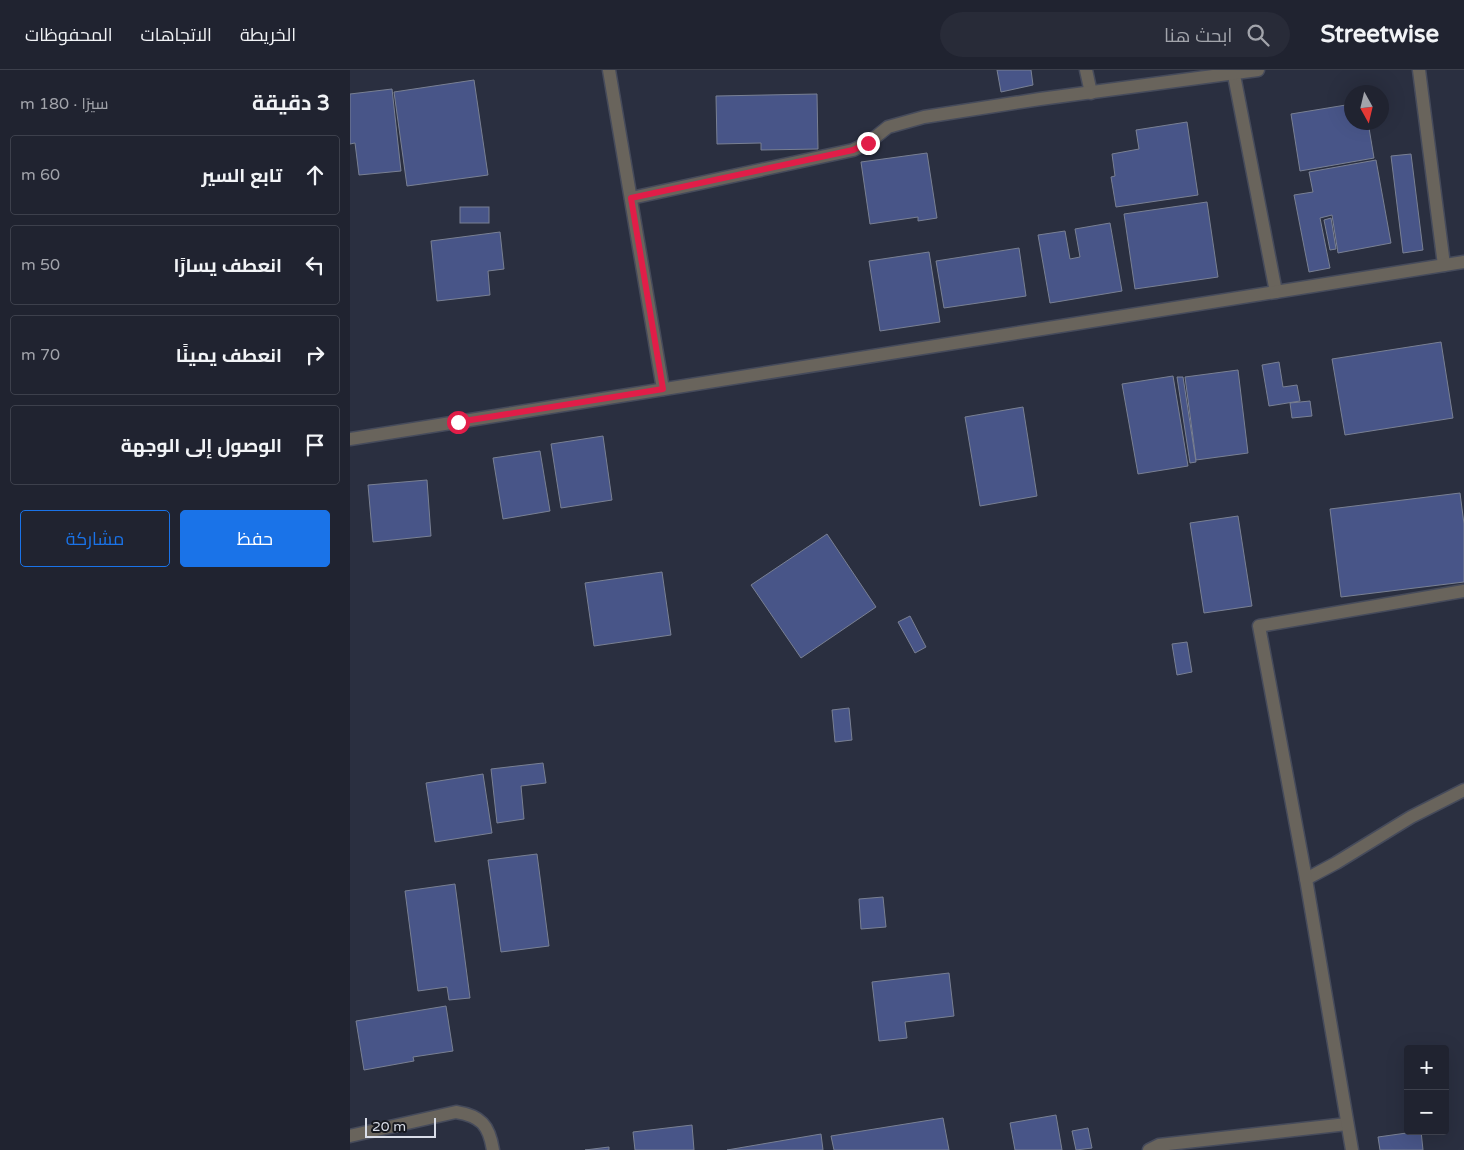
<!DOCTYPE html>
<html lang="ar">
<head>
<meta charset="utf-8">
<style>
  body { margin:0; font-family:"Varela Round",Cairo,sans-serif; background:#282b38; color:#f1f3f6; direction:rtl }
  .controls { position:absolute; right:15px; bottom:15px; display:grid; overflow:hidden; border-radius:5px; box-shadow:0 5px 20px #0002 }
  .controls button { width:45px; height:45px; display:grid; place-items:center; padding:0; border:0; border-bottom:1px solid #3d404c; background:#202330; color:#f1f3f6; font:25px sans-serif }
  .compass { position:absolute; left:994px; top:15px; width:45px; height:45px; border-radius:50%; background:#202330; box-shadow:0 5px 20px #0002; rotate:172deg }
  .scale { position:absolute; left:15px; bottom:12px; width:71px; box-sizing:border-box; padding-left:5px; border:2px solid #d9dde8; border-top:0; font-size:14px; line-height:18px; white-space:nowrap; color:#d9dde8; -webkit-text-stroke:4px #16181f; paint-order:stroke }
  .stop { position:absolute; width:15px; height:15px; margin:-11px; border:4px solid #e11d48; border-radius:50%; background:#fff }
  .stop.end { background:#e11d48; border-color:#fff; box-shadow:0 1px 5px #0008 }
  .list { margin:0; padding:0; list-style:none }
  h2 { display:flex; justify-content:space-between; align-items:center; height:65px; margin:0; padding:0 20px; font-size:21px }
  h2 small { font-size:16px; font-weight:400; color:#a2a4ab }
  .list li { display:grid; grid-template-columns:32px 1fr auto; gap:15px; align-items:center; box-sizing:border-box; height:80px; margin:0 10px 10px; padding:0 10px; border:1px solid #3d404c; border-radius:5px }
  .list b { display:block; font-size:19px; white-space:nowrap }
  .list em { font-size:16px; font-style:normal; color:#a2a4ab }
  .actions { display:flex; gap:10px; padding:15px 20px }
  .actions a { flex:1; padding:11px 0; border:1px solid #1a73e8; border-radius:5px; text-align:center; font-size:18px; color:#1a73e8 }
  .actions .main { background:#1a73e8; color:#fff }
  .icon { flex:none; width:28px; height:28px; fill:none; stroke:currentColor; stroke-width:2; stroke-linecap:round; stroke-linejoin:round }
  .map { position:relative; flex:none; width:1114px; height:1080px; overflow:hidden; direction:ltr }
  header { display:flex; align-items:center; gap:30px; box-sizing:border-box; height:70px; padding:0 25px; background:#202330; border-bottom:1px solid #3d404c }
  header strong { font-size:24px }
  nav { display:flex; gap:28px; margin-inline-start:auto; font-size:18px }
  .search { width:350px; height:45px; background:#282b38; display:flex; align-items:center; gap:12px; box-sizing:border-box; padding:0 18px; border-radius:28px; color:#a2a4ab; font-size:19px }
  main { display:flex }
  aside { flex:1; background:#202330 }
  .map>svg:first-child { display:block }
</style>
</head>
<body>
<header>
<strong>Streetwise</strong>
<div class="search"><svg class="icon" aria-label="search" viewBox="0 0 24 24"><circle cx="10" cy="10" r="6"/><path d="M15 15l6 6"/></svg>ابحث هنا</div>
<nav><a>الخريطة</a><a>الاتجاهات</a><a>المحفوظات</a></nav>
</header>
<main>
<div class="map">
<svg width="1114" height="1080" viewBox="0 0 1114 1080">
  <rect width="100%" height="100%" fill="#2a2f40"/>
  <g fill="#485588" stroke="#798093">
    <path d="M647,0H681L683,15L651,22Z"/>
    <path d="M124,10L138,105L57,116L44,22Z"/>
    <path d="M42,19L51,101L9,105L5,73L0,74V24Z"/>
    <path d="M467,24L468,79L411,80V73L367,74L366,26Z"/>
    <path d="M1002,34V52H1018L1024,88L950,101L941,44Z"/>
    <path d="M837,52L848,125L766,137L761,107L765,106L762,84L789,79L786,60Z"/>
    <path d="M577,83L587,148L568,151V147L520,154L511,92Z"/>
    <path d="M1061,84L1073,180L1053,183L1041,86Z"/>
    <path d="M1026,90L1041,173L988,183L982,145L970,148L980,198L959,202L944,125L963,122L959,102Z"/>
    <path d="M857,132L868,207L785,219L774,144Z"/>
    <rect x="110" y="137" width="29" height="16"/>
    <path d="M981,148L986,179L980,180L974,150Z"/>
    <path d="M760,153L772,221L700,233L688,165L715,161L720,189L730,187L725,159Z"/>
    <path d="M150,162L154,199L138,201L140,225L87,231L81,171Z"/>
    <path d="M669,178L676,226L594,238L586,191Z"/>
    <path d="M579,182L590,252L530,261L519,191Z"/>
    <path d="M1091,272L1103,348L995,365L982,289Z"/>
    <path d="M929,292L933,317L947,315L950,331L919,336L912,295Z"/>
    <path d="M888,300L898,383L846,390L835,307Z"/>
    <path d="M823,306L838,396L788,404L772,314Z"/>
    <path d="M827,307H833L846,392L840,393Z"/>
    <path d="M960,331L962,346L942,348L940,333Z"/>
    <path d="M673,337L687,426L630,436L615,347Z"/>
    <path d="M253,366L262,430L211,438L201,374Z"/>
    <path d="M190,381L200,441L153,449L143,388Z"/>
    <path d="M77,410L81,466L23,472L18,415Z"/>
    <path d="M1110,423L1114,454V512L991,527L980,439Z"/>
    <path d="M888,446L902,536L854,543L840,453Z"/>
    <path d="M477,464L526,537L451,588L401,515Z"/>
    <path d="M312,502L321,565L244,576L235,513Z"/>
    <path d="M560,546L576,577L565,583L548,552Z"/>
    <path d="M837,572L842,602L827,605L822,574Z"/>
    <path d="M499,638L502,670L485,672L482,640Z"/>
    <path d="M193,693L196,713L171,716L174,749L147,753L141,699Z"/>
    <path d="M133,704L142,763L85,772L76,713Z"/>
    <path d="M187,784L199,876L151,882L138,790Z"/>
    <path d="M105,814L120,928L99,930L97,917L68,921L55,821Z"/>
    <path d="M533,827L536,857L511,859L509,829Z"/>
    <path d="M599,903L604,946L555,952L557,968L529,971L522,912Z"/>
    <path d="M96,936L103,981L63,987L64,991L14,1000L6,951Z"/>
    <path d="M706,1045L712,1080H665L660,1053Z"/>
    <path d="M593,1048L599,1080H484L481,1066Z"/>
    <path d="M342,1055L344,1080H285L283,1062Z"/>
    <path d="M738,1058L742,1078L726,1080L722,1061Z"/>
    <path d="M1071,1061L1073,1080H1030L1028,1067Z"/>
    <path d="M471,1064L473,1080H377Z"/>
    <path d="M259,1077V1080H235Z"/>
  </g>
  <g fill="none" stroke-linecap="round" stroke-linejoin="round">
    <defs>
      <g id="minor">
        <path d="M259,0L313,319"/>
        <path d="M736,0L741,23"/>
        <path d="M883,0L926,222"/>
        <path d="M1069,0L1094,195"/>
        <path d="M281,128L503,80L518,73L538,57L574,47L690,29L908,0"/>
        <path d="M0,369L1114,192"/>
        <path d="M956,809L986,793L1061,747L1114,720"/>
        <path d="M0,1066L106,1042C131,1046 139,1055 143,1080"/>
        <path d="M799,1080L809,1075L997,1054"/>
        <path d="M1002,1080L956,809L909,556L1114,521"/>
      </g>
    </defs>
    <use href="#minor" stroke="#464b5b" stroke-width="15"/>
    <use href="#minor" stroke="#69645c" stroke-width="12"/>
  </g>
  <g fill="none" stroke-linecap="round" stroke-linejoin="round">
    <path stroke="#e11d48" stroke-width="6" d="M108,352L313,319L281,128L503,80L518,73"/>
  </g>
</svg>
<div class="controls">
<button>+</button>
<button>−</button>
</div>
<svg class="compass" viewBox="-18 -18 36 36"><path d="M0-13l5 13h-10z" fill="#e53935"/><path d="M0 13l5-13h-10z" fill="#a2a4ab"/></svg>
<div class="scale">20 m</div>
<div class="stop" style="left:108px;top:352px"></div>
<div class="stop end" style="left:518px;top:73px"></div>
</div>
<aside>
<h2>3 دقيقة<small>سيرًا · 180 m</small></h2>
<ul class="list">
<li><svg class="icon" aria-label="ahead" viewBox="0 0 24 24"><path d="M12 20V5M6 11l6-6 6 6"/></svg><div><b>تابع السير</b></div><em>60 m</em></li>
<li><svg class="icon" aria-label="left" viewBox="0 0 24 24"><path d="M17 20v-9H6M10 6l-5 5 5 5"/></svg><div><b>انعطف يسارًا</b></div><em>50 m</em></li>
<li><svg class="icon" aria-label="right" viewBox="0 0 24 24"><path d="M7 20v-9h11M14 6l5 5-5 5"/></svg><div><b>انعطف يمينًا</b></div><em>70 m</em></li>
<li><svg class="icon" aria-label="arrive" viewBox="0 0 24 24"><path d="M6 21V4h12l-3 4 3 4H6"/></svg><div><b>الوصول إلى الوجهة</b></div></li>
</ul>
<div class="actions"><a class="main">حفظ</a><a>مشاركة</a></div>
</aside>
</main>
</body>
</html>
